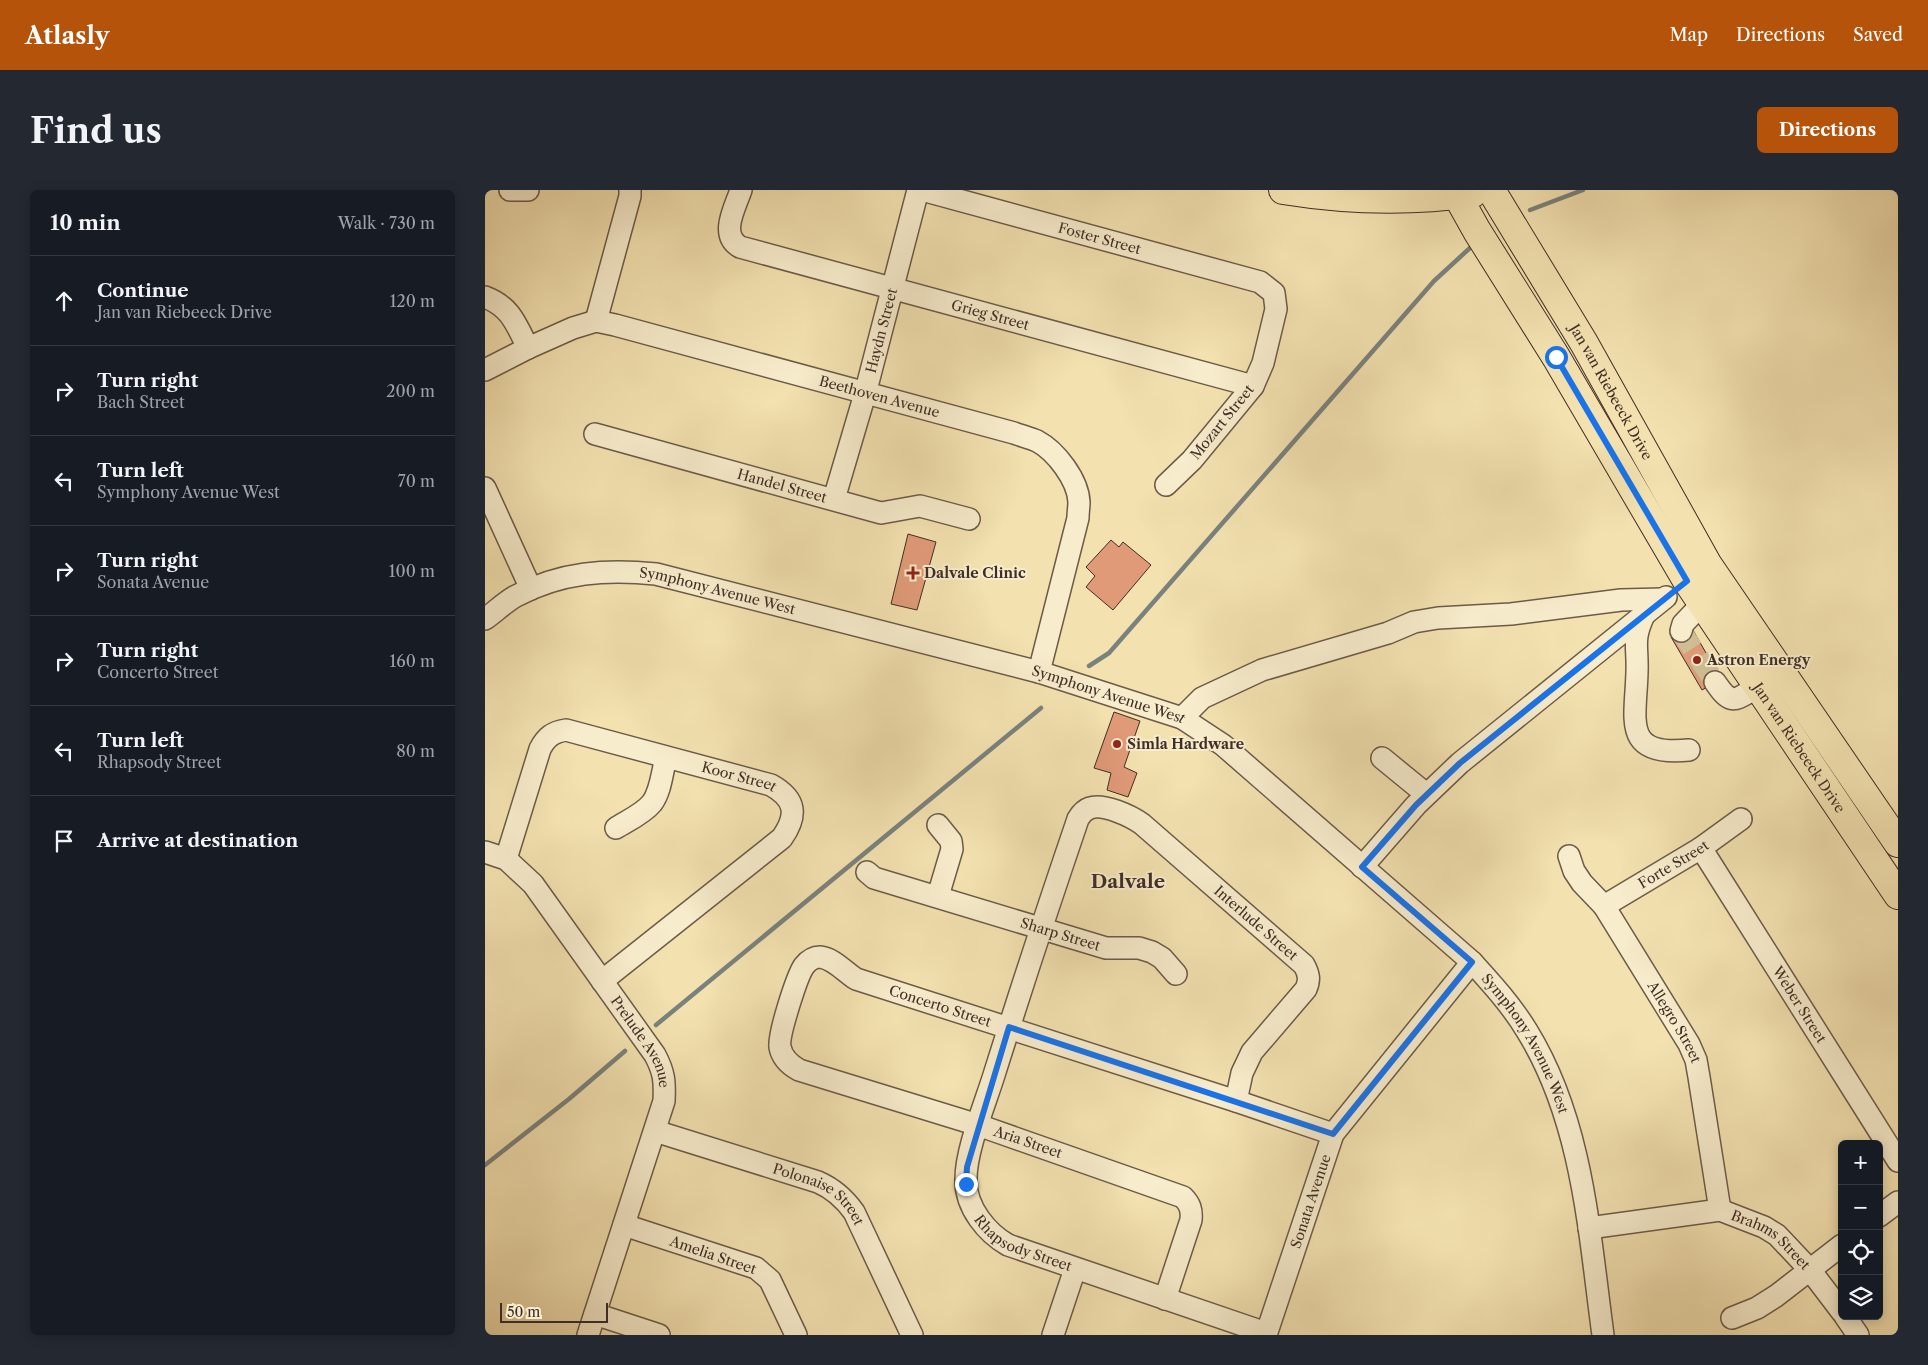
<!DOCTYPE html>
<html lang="en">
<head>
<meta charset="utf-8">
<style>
  body { margin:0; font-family:"Libre Caslon Text",serif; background:#242831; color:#f1f3f6 }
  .controls { position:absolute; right:15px; bottom:15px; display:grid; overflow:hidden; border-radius:8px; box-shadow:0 2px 12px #0003 }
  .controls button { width:45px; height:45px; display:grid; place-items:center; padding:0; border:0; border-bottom:1px solid #363941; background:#171b24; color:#f1f3f6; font:25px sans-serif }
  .scale { position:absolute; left:15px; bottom:12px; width:108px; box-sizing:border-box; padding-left:5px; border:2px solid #3f2e26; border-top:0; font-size:14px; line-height:18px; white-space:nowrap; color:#3f2e26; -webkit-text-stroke:4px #f7eccc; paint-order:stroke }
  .stop { position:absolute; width:15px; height:15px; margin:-11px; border:4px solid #1a73e8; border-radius:50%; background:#fff }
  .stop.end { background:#1a73e8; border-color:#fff; box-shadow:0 1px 5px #0008 }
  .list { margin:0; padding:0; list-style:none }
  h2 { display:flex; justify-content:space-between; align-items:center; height:65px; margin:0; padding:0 20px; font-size:21px }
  h2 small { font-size:16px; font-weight:400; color:#9ea1a6 }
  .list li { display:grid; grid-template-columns:32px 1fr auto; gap:15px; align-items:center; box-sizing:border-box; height:90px; padding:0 20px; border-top:1px solid #363941 }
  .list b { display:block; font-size:19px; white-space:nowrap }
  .list p { margin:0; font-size:16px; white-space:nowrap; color:#9ea1a6 }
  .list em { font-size:16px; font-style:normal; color:#9ea1a6 }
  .icon { flex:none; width:28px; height:28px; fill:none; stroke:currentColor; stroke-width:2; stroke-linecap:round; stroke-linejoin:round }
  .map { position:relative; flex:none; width:1413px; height:1145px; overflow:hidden; border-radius:8px }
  header { display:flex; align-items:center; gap:30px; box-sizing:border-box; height:70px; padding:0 25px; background:#b45309; color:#fff }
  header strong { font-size:24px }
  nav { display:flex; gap:28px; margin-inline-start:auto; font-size:18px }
  .intro { display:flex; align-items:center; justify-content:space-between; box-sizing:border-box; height:120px; padding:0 30px }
  h1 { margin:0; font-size:35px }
  .button { padding:12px 22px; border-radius:8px; background:#b45309; color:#fff; font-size:18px; font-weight:700 }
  main { display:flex; gap:30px; padding:0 30px }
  aside { flex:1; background:#171b24; border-radius:8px; box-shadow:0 2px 12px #0003 }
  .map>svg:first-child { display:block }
</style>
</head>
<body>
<header>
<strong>Atlasly</strong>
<nav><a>Map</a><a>Directions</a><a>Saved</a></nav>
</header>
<div class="intro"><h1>Find us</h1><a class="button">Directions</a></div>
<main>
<aside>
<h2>10 min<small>Walk · 730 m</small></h2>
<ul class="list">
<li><svg class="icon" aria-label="ahead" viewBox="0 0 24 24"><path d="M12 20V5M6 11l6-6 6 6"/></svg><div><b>Continue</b><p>Jan van Riebeeck Drive</p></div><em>120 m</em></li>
<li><svg class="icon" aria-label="right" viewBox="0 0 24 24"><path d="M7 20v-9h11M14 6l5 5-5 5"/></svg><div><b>Turn right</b><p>Bach Street</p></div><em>200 m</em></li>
<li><svg class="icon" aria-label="left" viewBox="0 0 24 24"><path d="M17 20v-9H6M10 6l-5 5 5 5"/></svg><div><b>Turn left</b><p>Symphony Avenue West</p></div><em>70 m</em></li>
<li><svg class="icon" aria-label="right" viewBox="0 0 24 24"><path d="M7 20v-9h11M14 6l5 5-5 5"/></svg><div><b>Turn right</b><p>Sonata Avenue</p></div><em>100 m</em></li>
<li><svg class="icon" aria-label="right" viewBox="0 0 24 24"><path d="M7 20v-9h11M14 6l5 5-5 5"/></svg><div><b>Turn right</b><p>Concerto Street</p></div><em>160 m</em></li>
<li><svg class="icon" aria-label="left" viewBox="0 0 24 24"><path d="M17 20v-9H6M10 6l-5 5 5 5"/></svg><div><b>Turn left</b><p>Rhapsody Street</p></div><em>80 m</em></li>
<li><svg class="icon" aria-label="arrive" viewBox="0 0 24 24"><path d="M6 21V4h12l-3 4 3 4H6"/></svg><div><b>Arrive at destination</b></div></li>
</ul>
</aside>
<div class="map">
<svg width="1413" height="1145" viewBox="0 0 1413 1145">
  <rect width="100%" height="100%" fill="#f3e1b0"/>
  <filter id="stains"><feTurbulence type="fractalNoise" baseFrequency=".004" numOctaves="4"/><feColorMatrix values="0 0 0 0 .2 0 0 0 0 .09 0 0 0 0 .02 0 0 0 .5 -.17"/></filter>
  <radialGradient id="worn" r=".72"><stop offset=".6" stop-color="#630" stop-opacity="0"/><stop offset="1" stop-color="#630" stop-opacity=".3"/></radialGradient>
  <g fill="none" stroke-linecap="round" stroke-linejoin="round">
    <g stroke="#7a827d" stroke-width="4.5">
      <path d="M1045,20L1098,0"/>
      <path d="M604,476L624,463L949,91L986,57"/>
      <path d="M171,835L556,518"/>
      <path d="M0,975L84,909L140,861"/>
    </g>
  </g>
  <g fill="#e09a78" stroke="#3f2e26">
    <path d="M423,344L451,352L432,420L406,414Z"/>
    <path d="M626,350L634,357L638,352L666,375L628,420L601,397L610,386L601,377Z"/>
    <path d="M1205,435L1236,489L1217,500L1186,447Z"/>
    <path d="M629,522L655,531L639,577L652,583L643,607L622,600L626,583L609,578Z"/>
  </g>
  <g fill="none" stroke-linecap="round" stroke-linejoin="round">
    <path stroke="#cfbd94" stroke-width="21" stroke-dasharray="21 11" stroke-linecap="butt" d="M1196,441L1230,492"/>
    <defs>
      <g id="minor">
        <path d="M25,0H43"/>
        <path id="s1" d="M256,0C250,18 234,45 255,57L768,196"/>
        <path id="s2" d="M437,0L775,92L789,103L791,119L778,173L768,196L707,270L681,295"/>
        <path d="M0,107C26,117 31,134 43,158"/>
        <path d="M111,131L145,6V0"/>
        <path id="s3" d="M0,180L43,158L88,138L111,131L130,135L529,243C537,246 545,248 552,251C571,261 593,290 594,312C594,317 593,322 593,328L554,482"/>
        <path id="s4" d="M110,244L396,323L435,316L484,329"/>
        <path d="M0,298L46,399"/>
        <path id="s5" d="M349,309L380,204L433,0"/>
        <path d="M1159,425C1147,451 1153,455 1152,482C1151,529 1136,567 1204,560"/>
        <path id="s6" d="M0,429C10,422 20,412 31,406C76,382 121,379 171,384L554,482L697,528L738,555L987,772C1007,794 1027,816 1042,841C1098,932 1104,1042 1118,1145"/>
        <path d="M1196,441L1198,434L1217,414"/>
        <path d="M1230,492C1247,517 1249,510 1273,497"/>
        <path d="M697,528L717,508L777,480L903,443L929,432L953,428L1026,424L1136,410L1178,409"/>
        <path d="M897,568L941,604"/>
        <path d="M453,635L466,651L467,659L453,706"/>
        <path d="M131,638C142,631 158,624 167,613C176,601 177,582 181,568"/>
        <path id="s7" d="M1216,658L1413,971"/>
        <path id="s8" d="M0,662L21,669L48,694L170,865C179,882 180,891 179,911L103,1145"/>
        <path id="s9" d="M1084,666L1089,681L1097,693L1119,716L1204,854L1211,870L1214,887L1235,1020"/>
        <path id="s10" d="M21,669L55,559C61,547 68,542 81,540L286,595C311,609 313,625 297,648L117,791"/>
        <path d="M877,677L931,615L975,573L1181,407"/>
        <path id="s11" d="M382,682L389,688L621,758H654L667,762L677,768L691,784"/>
        <path id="s12" d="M1119,716L1216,658L1256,629"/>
        <path id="s13" d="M751,911L757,883L767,862L821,799C825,790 824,784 819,775L657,634C646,626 618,613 605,618C599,620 596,624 593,629C564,714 536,799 509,885C500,914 480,962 481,991C481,1018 502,1043 523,1055L781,1143"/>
        <path id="s14" d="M170,941L333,992C349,999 359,1008 369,1022L427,1145"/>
        <path d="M1394,1026L1413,1012"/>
        <path d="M139,1035L271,1078L285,1090L311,1145"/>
        <path id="s15" d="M1104,1038L1235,1020L1279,1037L1292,1045L1325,1080L1357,1122"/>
        <path id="s16" d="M680,1109L706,1030C707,1020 705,1014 698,1007L493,935L314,880C305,875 297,868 295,857C293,845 312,786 319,776C323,771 328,767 335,767C348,768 360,782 371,789L751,911L848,944"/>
        <path d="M110,1124L174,1145"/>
        <path d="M1360,1126L1373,1145"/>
        <path d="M1247,1128L1272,1118L1291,1106L1357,1055"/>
        <path d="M568,1145L590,1079"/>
        <path id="s17" d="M781,1145L848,944L987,772"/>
      </g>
      <g id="major">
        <path d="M798,0C860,10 925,12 988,3"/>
        <path id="s18" d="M969,0L992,41L1071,167L1202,391L1413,705"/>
        <path id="s19" d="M1006,0L1099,153L1223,375L1413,653"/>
      </g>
    </defs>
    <use href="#minor" stroke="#6c5b48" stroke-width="24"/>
    <use href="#major" stroke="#3f2e26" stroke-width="30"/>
    <use href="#minor" stroke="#f7eccc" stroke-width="21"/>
    <use href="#major" stroke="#f3e1b0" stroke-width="28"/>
  </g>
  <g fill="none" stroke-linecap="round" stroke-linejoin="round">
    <path stroke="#1a73e8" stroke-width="6" d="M481,994L482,977L524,837L848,944L987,772L877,677L931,615L975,573L1202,391L1071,167"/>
  </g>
  <g fill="#8f2418" stroke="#f7eccc" stroke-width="2">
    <path d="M425.5 375.5h5v5h5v5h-5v5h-5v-5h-5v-5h5z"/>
    <circle cx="1212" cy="470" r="5"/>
    <circle cx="632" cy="554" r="5"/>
  </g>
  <g text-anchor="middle" stroke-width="4" stroke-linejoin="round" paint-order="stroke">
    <g font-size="14" fill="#3f2e26" stroke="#f7eccc">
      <text dy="5" stroke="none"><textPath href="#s2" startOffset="184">Foster Street</textPath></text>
      <text dy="5" stroke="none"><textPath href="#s1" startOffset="322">Grieg Street</textPath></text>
      <text dy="5" stroke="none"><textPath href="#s5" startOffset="175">Haydn Street</textPath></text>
      <text dy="5" stroke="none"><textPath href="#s19" startOffset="235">Jan van Riebeeck Drive</textPath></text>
      <text dy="5" stroke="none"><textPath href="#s3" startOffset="415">Beethoven Avenue</textPath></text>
      <text transform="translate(737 232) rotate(-51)" y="5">Mozart Street</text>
      <text dy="5" stroke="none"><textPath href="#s4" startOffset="194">Handel Street</textPath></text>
      <text dy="5" stroke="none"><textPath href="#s6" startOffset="246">Symphony Avenue West</textPath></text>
      <text dy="5" stroke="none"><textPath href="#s6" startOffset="651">Symphony Avenue West</textPath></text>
      <text dy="5" stroke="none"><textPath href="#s18" startOffset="656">Jan van Riebeeck Drive</textPath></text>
      <text dy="5" stroke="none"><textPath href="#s10" startOffset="328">Koor Street</textPath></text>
      <text dy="5" stroke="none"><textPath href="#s12" startOffset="81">Forte Street</textPath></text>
      <text transform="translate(771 733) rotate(41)" y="5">Interlude Street</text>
      <text dy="5" stroke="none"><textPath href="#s11" startOffset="204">Sharp Street</textPath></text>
      <text dy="5" stroke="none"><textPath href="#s16" startOffset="779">Concerto Street</textPath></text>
      <text dy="5" stroke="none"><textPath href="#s7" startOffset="185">Weber Street</textPath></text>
      <text dy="5" stroke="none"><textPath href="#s9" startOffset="198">Allegro Street</textPath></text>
      <text dy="5" stroke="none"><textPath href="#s8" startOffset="251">Prelude Avenue</textPath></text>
      <text dy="5" stroke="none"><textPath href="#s6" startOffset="1206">Symphony Avenue West</textPath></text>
      <text transform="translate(543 952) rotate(19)" y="5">Aria Street</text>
      <text dy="5" stroke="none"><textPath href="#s14" startOffset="178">Polonaise Street</textPath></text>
      <text dy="5" stroke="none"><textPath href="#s17" startOffset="141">Sonata Avenue</textPath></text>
      <text dy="5" stroke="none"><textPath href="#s13" startOffset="919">Rhapsody Street</textPath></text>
      <text dy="5" stroke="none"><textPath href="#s15" startOffset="192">Brahms Street</textPath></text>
      <text transform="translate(228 1065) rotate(19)" y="5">Amelia Street</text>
    </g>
    <g font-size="14" font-weight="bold" fill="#3f2e26" stroke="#f7eccc" text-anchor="start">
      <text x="439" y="388">Dalvale Clinic</text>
      <text x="1222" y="475">Astron Energy</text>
      <text x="642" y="559">Simla Hardware</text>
    </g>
    <g font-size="19" font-weight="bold" fill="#3f2e26" stroke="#f7eccc">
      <text x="643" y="698">Dalvale</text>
    </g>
  </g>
  <rect width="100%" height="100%" filter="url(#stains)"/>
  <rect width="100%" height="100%" fill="url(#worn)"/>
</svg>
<div class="controls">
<button>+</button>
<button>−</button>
<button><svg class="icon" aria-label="locate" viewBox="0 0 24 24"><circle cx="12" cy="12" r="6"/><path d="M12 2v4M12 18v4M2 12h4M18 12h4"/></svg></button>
<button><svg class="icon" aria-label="layers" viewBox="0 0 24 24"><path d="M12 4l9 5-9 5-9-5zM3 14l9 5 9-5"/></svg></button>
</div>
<div class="scale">50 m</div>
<div class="stop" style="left:1071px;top:167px"></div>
<div class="stop end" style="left:481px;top:994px"></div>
</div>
</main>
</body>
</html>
